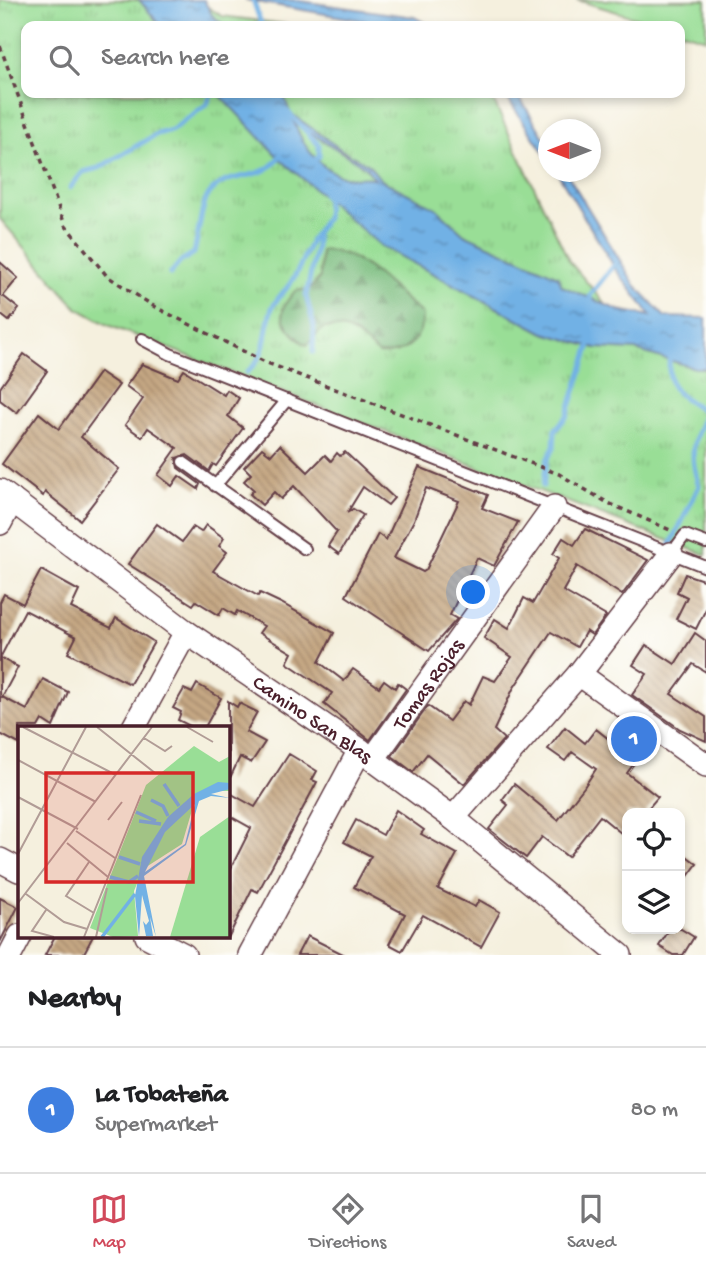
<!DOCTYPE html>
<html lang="en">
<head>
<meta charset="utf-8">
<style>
  body { margin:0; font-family:"Gochi Hand",sans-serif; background:#f6f6f6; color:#202124 }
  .controls { position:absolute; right:21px; bottom:21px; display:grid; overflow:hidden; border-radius:14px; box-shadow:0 4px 10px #0003 }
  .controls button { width:63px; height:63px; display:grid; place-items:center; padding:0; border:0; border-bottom:2px solid #e0e0e0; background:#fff; color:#202124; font:35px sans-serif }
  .compass { position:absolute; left:538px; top:119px; width:63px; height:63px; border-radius:50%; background:#fff; box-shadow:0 4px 10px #0003; rotate:270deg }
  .you { position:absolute; left:474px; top:593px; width:24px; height:24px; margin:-18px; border:5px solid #fff; border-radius:50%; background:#1a73e8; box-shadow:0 0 0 10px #1a73e833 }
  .badge { display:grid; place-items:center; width:46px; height:46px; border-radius:50%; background:#d1495b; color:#fff; font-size:23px; font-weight:700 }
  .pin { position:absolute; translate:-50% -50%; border:4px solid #fff; box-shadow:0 2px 7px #0006 }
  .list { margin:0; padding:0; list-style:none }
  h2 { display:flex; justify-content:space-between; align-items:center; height:91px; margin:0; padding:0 28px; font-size:30px }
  h2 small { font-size:23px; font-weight:400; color:#757577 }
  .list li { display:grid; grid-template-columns:46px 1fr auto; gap:21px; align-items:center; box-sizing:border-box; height:126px; padding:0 28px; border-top:2px solid #e0e0e0 }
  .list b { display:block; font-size:26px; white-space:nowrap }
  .list p { margin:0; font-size:23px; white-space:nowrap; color:#757577 }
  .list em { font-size:23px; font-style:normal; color:#757577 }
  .icon { flex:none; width:38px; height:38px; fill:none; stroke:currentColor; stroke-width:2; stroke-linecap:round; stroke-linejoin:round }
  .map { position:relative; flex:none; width:706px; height:955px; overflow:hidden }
  .search { position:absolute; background:#fff; box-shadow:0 4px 10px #0003; left:21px; right:21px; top:21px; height:77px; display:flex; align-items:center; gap:18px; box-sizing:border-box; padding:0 24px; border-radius:14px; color:#757577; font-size:26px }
  .sheet { height:217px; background:#fff }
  nav { display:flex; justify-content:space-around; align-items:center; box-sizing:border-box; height:98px; border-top:2px solid #e0e0e0; background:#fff; font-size:19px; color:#757577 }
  nav a { display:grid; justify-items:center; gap:4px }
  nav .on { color:#d1495b }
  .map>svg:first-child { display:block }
</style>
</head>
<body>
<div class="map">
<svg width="706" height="955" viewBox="0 0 706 955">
  <defs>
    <pattern id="grass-tufts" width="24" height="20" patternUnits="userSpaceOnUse" patternTransform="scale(1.75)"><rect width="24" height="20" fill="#99de96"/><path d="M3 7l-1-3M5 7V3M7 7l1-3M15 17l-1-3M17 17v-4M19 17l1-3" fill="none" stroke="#85be81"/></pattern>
    <pattern id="forest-firs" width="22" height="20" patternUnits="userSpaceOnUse" patternTransform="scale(1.75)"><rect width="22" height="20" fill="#7abd7f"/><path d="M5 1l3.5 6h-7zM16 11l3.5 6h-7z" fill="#669968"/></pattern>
    <pattern id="water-ripples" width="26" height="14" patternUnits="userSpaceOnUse" patternTransform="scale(1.75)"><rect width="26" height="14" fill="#71b1e5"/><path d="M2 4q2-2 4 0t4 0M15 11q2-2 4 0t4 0" fill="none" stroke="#5f8fba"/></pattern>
    <pattern id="building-back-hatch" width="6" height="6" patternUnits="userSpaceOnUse" patternTransform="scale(1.75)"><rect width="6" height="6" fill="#c5a783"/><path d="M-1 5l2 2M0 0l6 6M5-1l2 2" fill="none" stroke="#a2876b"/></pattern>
  </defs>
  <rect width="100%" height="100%" fill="#fdfcf7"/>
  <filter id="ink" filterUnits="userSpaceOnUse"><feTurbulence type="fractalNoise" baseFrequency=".0143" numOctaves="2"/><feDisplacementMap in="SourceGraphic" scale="14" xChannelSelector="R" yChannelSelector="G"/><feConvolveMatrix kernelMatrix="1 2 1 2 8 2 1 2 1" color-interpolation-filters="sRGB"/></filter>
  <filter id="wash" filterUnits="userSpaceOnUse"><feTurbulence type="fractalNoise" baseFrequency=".00686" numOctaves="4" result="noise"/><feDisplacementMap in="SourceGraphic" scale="28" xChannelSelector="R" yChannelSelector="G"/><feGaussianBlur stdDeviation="1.57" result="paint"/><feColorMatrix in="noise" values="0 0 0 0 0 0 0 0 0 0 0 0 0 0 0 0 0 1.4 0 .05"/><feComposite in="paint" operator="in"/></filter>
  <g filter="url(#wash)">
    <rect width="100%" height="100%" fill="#f5f0de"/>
    <path fill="url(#grass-tufts)" stroke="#727e60" stroke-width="2" d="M0,0H197L222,16L299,26H26V93H484L495,104L569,261L622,324L693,366L706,369V555L108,325L77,308L0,219Z"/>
    <path fill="url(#forest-firs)" stroke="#626e55" stroke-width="2" d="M321,250C362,250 392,290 422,314C423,340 404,356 379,354C356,336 356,326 323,328L307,345C298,341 279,321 283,310C284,303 291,296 295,291L310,289L320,277Z"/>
    <path fill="#99de96" stroke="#727e60" stroke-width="2" d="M577,0H706V39L680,31V26H664Z"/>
    <g fill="url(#water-ripples)" stroke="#5e6888" stroke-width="2">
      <path d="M139,0H204L212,15L225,26H161Z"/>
      <path d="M245,0H293L414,17L431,26H394Z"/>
      <path d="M218,93H283C295,126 306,163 342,176C351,180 365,176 374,178L365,167L295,123L292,114L343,151L369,165L381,180L436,208L464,234L558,276L562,286L618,310L651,316L616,270L557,172H566L635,285L665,317L706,318V368H695L635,350L596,348L544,333L381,246L281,160Z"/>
      <path d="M504,93H517L548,144V159Z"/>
    </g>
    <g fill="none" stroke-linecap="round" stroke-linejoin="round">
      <g stroke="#71b1e5" stroke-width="5">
        <path d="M253,0L262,26"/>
        <path d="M287,111L319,145V157L312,162"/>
        <path d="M70,188L83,172L99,168L157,134L172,130L207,104L212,93"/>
        <path d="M170,274L181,261L194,253C198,238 201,204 209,194C231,166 264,187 282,152"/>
        <path d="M591,304L590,295L616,263"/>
        <path d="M313,352L314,326L306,296L316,248V233L326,218L327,200L323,193"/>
        <path d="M670,353C665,395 679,392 706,413C692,439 689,457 699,486L670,546"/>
        <path d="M247,372C268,356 264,331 272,308C277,297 285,292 291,282C302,268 305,249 315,234"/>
        <path d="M543,486L547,460L554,447L555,430L567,416L591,342"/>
      </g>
    </g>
    <g id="blocks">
      <g fill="url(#building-back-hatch)" fill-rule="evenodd">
        <path d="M0,262L18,278L3,296L19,309L9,321L0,314Z"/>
        <path d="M24,354L47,371L17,413L0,400V388Z"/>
        <path d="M142,364L178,379L184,370L224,395L227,390L239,398L228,416L243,428L216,466L213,464L209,471L187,455L176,458L178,468L200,484L198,489L179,476L172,486L158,475L177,448L148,428L142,437L125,425L143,399L126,386Z"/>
        <path d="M100,372L119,385L81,437L119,469L80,520L45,492L43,496L2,464L39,413L59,429Z"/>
        <path d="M280,445L308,472L325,455L331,461L337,453L340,456L345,452L394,498L388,505L363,487L347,513L353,509L363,515L339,554L328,546L337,532L294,486L281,499L274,492L262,505L250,494L254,490L244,481L251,474L244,467L262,448L271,455Z"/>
        <path d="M419,467L488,495L482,508L518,522L494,566L477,558L450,615L457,619L429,651L346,596L378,534L386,540ZM426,488L459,501L426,570L423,572L394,558L414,520Z"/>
        <path d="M157,524L182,542L193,527L201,532L206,525L224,538L219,546L227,552L213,571L258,596L260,593L281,603L334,633L319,662L344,681L353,669L379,687L384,680L395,688L398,683L406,689L370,740L324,704L332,693L287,663L292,653L259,633L264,626L237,611L235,615L223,608L219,615L196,601L193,605L128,564Z"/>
        <path d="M585,529L648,560L622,595L577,566L563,591L606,616L592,635L586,631L577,647L551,632L513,689L494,730L504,739L464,784L427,754L413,772L392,756L428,706L449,721L464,701L469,705L483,676L495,681L512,657L484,638L495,619L509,628L524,598L533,603L559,558L553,554L563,538L574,545Z"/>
        <path d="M41,570L79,591L71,608L111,628L116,618L154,642L130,684L68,653L76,637L25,610L0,658L18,667L2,697L27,710L43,679L68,692L53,727L42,720L38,727H19V744L0,734V602L4,594L23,604Z"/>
        <path d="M685,574L706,581V609L696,629L676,619L687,597L677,592Z"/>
        <path d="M695,633L706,641V672L693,664L671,694L706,717V741L680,729L632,695L647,674L633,665L646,645L675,664Z"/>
        <path d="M197,684L221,698L205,727H192L178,720L181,712L173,708L184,689L192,693Z"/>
        <path d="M228,701L237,707L239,703L257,712L246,732L265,742L251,763L240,757L228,782Z"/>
        <path d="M565,727L585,743L596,729L610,740L612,737L638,758L627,773L658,797L644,813H627V838L600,816L568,857L542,837L526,858L489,829L508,805L502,800L514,784L558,820L584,787L596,769L572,752L565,761L548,749Z"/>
        <path d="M289,754L317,771L312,780L317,782L258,892L252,889L228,938V874L251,828L228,815V792L255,807Z"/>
        <path d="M396,810L424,830L421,834L457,854L438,889L475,907L479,900L500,912L481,947L423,915L402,951L389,944L405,914L354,887L371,856L344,842L356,820L383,835Z"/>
        <path d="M680,851L697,864L680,887Z"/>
        <path d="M0,898L18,907L0,942Z"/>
        <path d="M670,929H681L694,937L683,955H673L659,946Z"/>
        <path d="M55,936H93L83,955H45Z"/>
        <path d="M307,936L345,955H297Z"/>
      </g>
    </g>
  </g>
  <g filter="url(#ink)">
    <use href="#blocks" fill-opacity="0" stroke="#643e46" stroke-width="2"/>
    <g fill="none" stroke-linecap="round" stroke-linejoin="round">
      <defs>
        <g id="lane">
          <path d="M142,339L170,354L706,567"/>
          <path d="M183,462L305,549"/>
          <path d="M215,486L287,400"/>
          <path d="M671,554L685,535L706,543"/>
        </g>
        <g id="street">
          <path id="s1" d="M0,491L186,632L360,750L453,818L620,955"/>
          <path d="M0,523L12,500"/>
          <path d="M579,674L706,765"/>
          <path d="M134,727L186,632"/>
          <path id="s2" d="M373,759L554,507"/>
          <path d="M453,818L579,674L671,554"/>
          <path d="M0,860L19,870"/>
          <path d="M147,936L184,955"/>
          <path d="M10,955L20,936"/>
          <path d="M250,955L360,750"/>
        </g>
      </defs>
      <use href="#lane" stroke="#643e46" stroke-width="14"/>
      <use href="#street" stroke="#643e46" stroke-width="26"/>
      <path stroke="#643e46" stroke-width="3.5" stroke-dasharray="5 5" stroke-linecap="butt" d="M0,46L65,225L107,276L155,307L267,363L559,474L608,503L670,530"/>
      <use href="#lane" stroke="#fff" stroke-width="10"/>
      <use href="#street" stroke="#fff" stroke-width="23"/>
    </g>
  </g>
  <g text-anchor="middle" stroke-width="7" stroke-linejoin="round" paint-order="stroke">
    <g font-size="21" fill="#4a1f2b" stroke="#fdfcf7">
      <text dy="7" stroke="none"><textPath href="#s2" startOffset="93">Tomas Rojas</textPath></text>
      <text dy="7" stroke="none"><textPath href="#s1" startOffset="387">Camino San Blas</textPath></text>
    </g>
  </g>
  <g transform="translate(18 726)">
    <rect width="212" height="212" fill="#f5f0de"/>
    <path d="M176,20L201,36L212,30V65H194L177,74L164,118L125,143L116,165L120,210L95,211L72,202L128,59Z" fill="#99de96"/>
    <path d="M212,90V211H152L182,111Z" fill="#99de96"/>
    <path d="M200,56L212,57V63L193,68L212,72L193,70L181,75L168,119L126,150L138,211L132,191L135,210H128L125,195L128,199L131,195L124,169L121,211L117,170L124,131L150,91L176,68ZM177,78L167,118L127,146L147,106Z" fill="#71b1e5" fill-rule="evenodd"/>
    <path fill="none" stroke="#71b1e5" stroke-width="3.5" d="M146,58L161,80M133,74L145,80L150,90M118,86L138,95M121,95L143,98M101,131L122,138M92,151L111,156L120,150M84,211L117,168"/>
    <path fill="none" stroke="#b19c96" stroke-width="2" d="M5,1L98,49M79,1L137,47M169,1L195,16M126,12L147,25L154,20M0,34L78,76M0,71L60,103M90,94L104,76M58,105L97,132M49,117L90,151M0,128L68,1M71,136L48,170L76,187M8,168L46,196L69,203M0,177L134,1M28,184L14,205L36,211M66,211L123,69M78,211L89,162"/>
    <path fill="#d62828" fill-opacity="0.15" stroke="#d62828" stroke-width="3.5" d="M28,47H175V156H28Z"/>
    <rect width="212" height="212" fill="none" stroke="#4a1f2b" stroke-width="3.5"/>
  </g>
</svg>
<div class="controls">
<button><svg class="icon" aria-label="locate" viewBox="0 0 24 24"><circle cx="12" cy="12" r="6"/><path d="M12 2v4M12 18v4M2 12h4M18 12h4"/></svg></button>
<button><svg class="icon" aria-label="layers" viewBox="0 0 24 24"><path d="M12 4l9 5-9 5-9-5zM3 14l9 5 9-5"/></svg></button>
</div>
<svg class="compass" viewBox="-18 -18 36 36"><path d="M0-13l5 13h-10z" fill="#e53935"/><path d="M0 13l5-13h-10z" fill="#757577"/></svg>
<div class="you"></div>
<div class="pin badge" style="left:634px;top:739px;background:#3f7fe0">1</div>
<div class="search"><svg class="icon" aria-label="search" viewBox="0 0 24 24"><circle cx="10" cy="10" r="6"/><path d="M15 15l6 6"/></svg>Search here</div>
</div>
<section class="sheet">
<h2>Nearby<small></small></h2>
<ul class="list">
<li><span class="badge" style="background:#3f7fe0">1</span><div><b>La Tobateña</b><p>Supermarket</p></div><em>80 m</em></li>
</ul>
</section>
<nav>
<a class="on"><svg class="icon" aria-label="map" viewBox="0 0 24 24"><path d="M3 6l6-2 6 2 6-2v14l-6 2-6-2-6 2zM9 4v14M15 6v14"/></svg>Map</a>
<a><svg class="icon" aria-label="directions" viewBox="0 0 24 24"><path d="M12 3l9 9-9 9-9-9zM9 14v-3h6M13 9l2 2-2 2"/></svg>Directions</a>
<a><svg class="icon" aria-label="saved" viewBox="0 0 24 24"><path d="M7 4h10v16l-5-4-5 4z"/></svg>Saved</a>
</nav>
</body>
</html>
